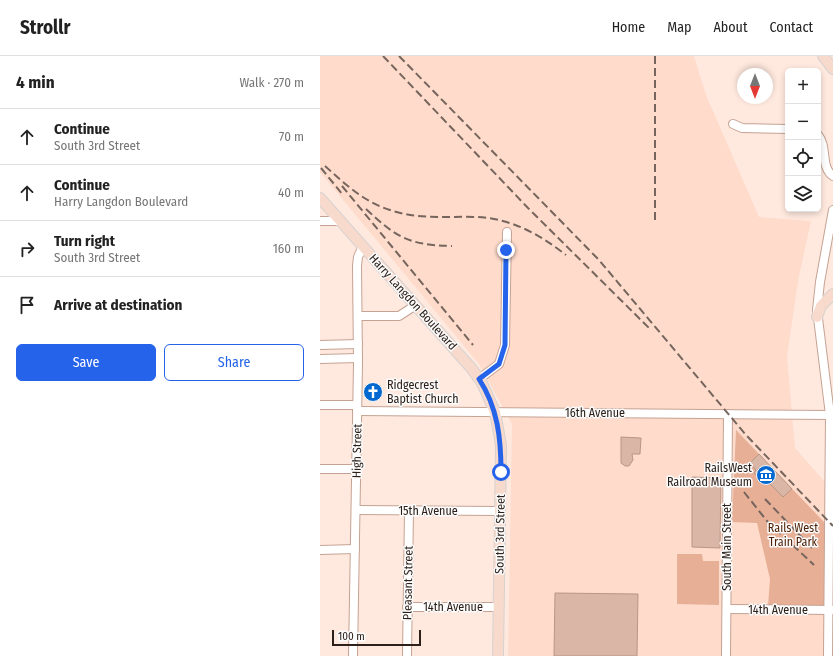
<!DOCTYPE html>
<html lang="en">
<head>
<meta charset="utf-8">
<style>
  body { margin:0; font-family:"Fira Sans Condensed",sans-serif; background:#f2f2f2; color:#222 }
  .controls { position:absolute; right:12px; top:12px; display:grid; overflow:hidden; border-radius:6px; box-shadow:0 2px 6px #0003 }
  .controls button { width:36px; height:36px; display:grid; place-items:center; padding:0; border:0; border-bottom:1px solid #e0e0e0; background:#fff; color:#222; font:20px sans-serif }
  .compass { position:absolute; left:417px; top:12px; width:36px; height:36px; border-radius:50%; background:#fff; box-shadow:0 2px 6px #0003; rotate:180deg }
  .scale { position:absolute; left:12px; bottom:10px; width:89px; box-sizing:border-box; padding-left:4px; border:2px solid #2d201a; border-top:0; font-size:11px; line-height:14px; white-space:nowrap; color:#2d201a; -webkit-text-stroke:3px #fbfbfb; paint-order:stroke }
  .stop { position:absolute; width:12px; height:12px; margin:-9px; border:3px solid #2563eb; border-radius:50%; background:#fff }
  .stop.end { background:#2563eb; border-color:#fff; box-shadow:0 1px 4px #0008 }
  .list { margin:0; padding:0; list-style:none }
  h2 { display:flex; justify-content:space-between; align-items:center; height:52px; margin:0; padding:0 16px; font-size:17px }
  h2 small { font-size:13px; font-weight:400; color:#767676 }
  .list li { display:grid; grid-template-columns:26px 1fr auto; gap:12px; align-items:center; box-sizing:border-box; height:56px; padding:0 16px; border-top:1px solid #e0e0e0 }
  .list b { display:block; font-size:15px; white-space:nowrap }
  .list p { margin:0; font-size:13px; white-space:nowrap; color:#767676 }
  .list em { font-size:13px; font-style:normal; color:#767676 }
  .actions { display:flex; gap:8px; padding:12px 16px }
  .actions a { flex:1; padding:9px 0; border:1px solid #2563eb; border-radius:6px; text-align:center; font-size:14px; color:#2563eb }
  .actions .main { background:#2563eb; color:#fff }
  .icon { flex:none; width:22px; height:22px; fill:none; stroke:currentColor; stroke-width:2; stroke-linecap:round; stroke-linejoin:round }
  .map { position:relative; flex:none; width:513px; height:600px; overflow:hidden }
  header { display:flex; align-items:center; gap:24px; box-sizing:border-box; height:56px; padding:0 20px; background:#fff; border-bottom:1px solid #e0e0e0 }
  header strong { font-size:19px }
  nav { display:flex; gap:22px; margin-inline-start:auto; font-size:14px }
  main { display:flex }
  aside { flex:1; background:#fff }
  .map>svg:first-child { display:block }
</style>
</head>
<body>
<header>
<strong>Strollr</strong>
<nav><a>Home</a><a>Map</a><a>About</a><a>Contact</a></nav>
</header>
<main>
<aside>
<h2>4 min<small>Walk · 270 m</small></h2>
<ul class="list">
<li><svg class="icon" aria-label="ahead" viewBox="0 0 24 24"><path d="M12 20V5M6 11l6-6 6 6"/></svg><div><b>Continue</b><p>South 3rd Street</p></div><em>70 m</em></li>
<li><svg class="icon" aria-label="ahead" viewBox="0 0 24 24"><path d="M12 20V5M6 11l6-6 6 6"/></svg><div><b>Continue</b><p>Harry Langdon Boulevard</p></div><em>40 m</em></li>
<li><svg class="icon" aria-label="right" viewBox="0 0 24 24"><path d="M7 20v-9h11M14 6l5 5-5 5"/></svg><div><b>Turn right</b><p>South 3rd Street</p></div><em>160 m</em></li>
<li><svg class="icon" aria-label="arrive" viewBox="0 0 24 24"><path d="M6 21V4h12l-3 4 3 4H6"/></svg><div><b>Arrive at destination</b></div></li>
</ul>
<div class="actions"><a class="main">Save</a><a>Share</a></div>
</aside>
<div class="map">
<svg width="513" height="600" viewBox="0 0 513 600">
  <rect width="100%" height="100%" fill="#ffe9df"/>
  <path fill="#fedbcb" d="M0,0H374L386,39L439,161L491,165L478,225L467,301L475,392L513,435V600H188L192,368L159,308L0,116Z"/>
  <g fill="#e6af96">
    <path d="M416,374L504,466V549L448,550L450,523L437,467L412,466Z"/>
    <path d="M357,498H382L383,505H399V549L357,548Z"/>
  </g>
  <g fill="#d9b6a6" stroke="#b89787">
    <path d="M301,381L321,382L320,398H312L313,404L309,410H305L301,407Z"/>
    <path d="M439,398L472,433L463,441L448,426L443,422L440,423L434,417L436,414L430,407Z"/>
    <path d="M372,421L401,422L400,492L372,491Z"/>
    <path d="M235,537L318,538L317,600H234Z"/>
  </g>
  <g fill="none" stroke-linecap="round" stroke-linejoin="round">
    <defs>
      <g id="minor">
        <path d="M413,68L422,72L468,73"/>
        <path d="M498,79C508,91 500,111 513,120"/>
        <path d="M0,165H20"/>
        <path d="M38,260H79L96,249"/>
        <path d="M0,289L38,288"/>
        <path d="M0,303L38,302"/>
        <path d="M159,323L179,308L185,289L187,176"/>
        <path d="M0,349H37"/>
        <path d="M37,355L513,359"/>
        <path d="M0,413H36"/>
        <path d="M36,454L180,455"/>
        <path d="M0,494L35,493"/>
        <path d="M87,551H179"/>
        <path d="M407,553L512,554"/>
        <path d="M33,600L38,307L37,210L38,201L43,190"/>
        <path d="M87,600L89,454"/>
        <path d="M406,600L408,358"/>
        <path d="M508,600L510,359L497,254L500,226L513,154"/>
      </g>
      <g id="major">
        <path d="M503,0L513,13"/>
        <path d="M0,142L152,313L162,327L175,356L181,389L178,600"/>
        <path d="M497,261L501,250L513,238"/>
      </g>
    </defs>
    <use href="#minor" stroke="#c5a293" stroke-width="10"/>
    <use href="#major" stroke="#d5d2d1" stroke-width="12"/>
    <use href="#minor" stroke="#fff" stroke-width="8"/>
    <use href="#major" stroke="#f8dacc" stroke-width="10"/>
    <g stroke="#75655d" stroke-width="2" stroke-dasharray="8 4" stroke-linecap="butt">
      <path d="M63,0L208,152L330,273"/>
      <path d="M79,0L279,204L426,379L513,470"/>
      <path d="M335,0V167"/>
      <path d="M5,110C25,128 44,146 70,154C98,164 128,160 158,161C192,163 219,178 246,199"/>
      <path d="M1,112L23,139"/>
      <path d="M22,130L153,289"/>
      <path d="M46,153C77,182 89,189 132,190"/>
      <path d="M424,436L447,465L494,509"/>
      <path d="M445,443L494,494"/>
    </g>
  </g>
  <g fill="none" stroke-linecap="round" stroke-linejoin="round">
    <path stroke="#2563eb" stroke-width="5" d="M181,416C181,383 178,352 159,323L179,308L185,289L186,194"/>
  </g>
  <defs>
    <symbol id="church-disc" viewBox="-11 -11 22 22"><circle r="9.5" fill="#0068d0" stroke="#fbfbfb"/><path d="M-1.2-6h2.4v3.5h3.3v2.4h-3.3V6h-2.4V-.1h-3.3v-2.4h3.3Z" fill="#fff"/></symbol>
    <symbol id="museum-disc" viewBox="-11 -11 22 22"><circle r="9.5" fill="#0068d0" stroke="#fbfbfb"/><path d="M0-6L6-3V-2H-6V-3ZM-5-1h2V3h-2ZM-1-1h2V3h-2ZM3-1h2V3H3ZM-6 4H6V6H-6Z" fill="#fff"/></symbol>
  </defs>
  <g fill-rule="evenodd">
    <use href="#church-disc" x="42" y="325" width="22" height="22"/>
    <use href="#museum-disc" x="435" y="408" width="22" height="22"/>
  </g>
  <g text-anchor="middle" stroke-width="3" stroke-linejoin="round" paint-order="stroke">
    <g font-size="12" fill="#2d201a" stroke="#fbfbfb">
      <text transform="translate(93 246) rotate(48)" y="4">Harry Langdon Boulevard</text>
      <text x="275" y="361">16th Avenue</text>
      <text transform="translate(37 395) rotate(-89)" y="4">High Street</text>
      <text x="108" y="459">15th Avenue</text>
      <text transform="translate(180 478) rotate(-89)" y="4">South 3rd Street</text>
      <text transform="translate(407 491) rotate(-90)" y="4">South Main Street</text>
      <text transform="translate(88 527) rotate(-89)" y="4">Pleasant Street</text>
      <text x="133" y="555">14th Avenue</text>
      <text x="458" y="558">14th Avenue</text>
    </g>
    <g font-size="12" fill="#2d201a" stroke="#fbfbfb" text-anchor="start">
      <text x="67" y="333">Ridgecrest<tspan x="67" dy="14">Baptist Church</tspan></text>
      <text x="432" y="416" text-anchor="end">RailsWest<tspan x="432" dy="14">Railroad Museum</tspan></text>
    </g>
    <g font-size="12" fill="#4b1d02" stroke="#fbfbfb">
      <text x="473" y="476">Rails West<tspan x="473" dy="14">Train Park</tspan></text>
    </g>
  </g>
</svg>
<div class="controls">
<button>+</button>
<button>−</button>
<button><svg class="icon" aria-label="locate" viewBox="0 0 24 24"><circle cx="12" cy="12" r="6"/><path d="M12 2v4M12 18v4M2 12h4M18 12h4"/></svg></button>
<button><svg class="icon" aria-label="layers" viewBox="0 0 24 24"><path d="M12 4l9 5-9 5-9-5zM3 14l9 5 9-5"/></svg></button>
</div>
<svg class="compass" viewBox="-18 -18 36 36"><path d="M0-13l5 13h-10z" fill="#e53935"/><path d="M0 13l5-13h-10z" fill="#767676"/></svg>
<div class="scale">100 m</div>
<div class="stop" style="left:181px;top:416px"></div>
<div class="stop end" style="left:186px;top:194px"></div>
</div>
</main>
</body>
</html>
